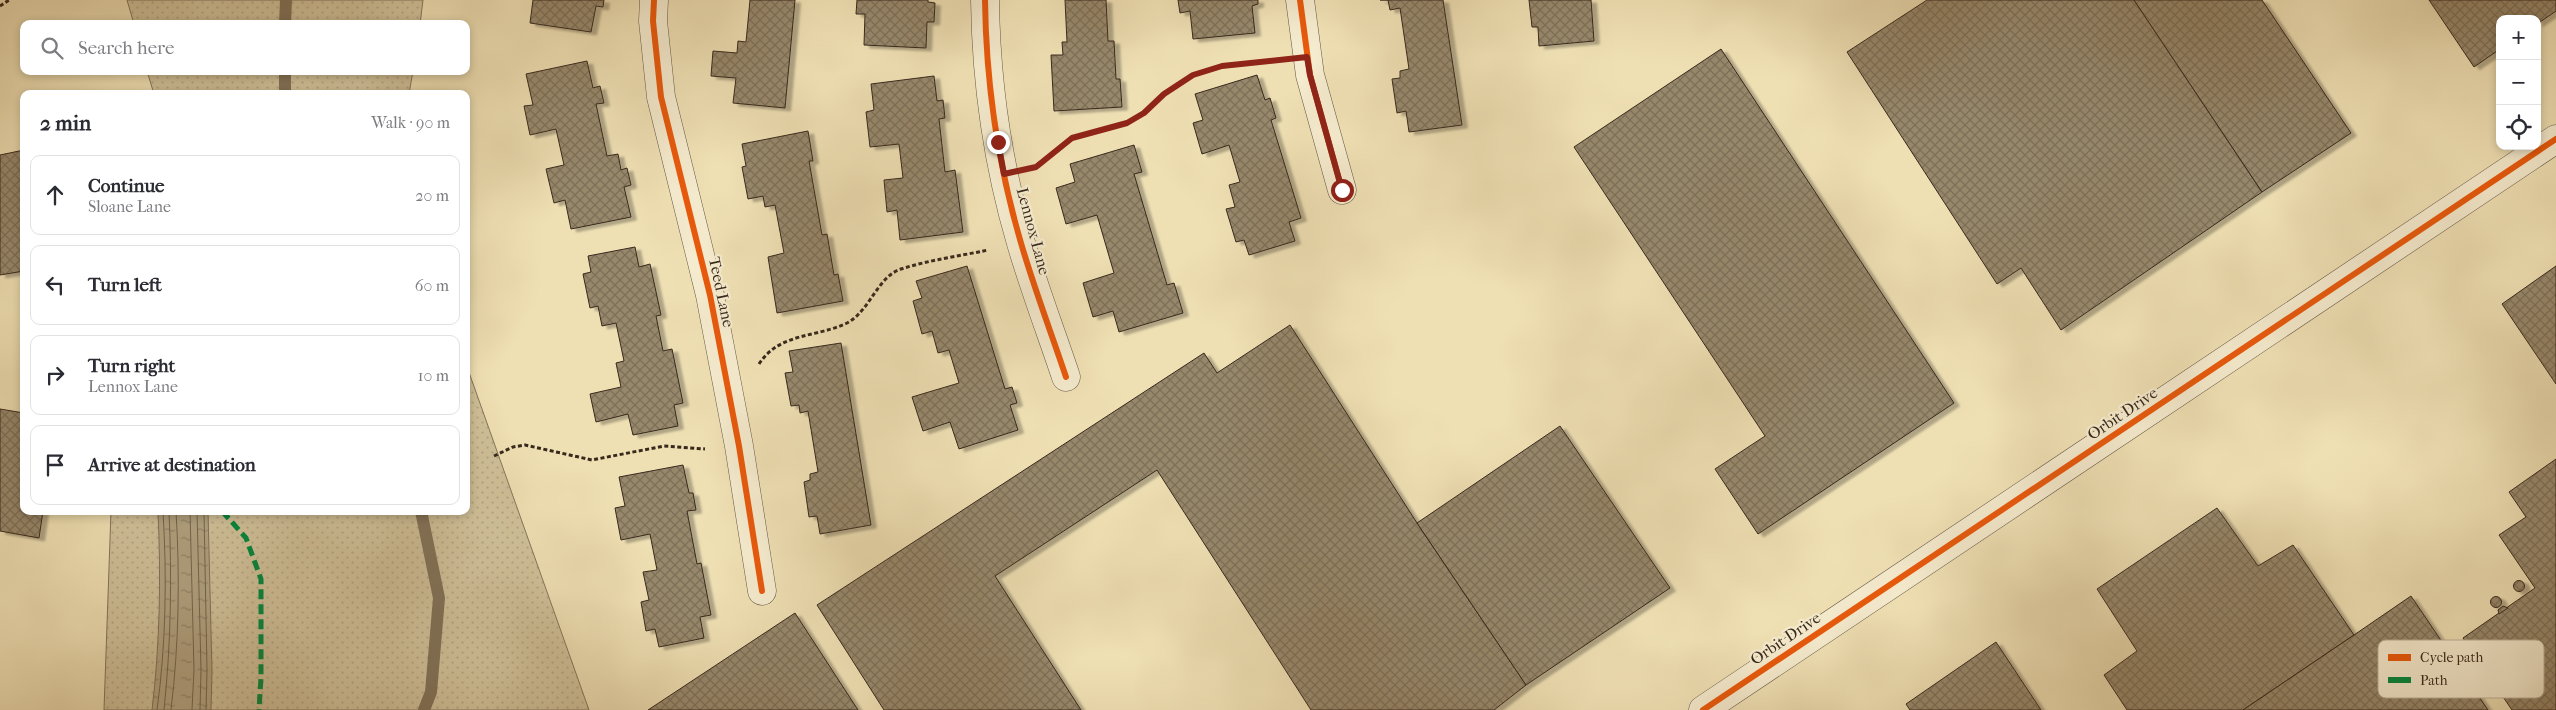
<!DOCTYPE html>
<html lang="en">
<head>
<meta charset="utf-8">
<style>
  body { margin:0; font-family:"IM FELL French Canon",serif; background:#f2f2f3; color:#2b2b33 }
  .controls { position:absolute; right:15px; top:15px; display:grid; overflow:hidden; border-radius:10px; box-shadow:0 2px 8px #0003 }
  .controls button { width:45px; height:45px; display:grid; place-items:center; padding:0; border:0; border-bottom:1px solid #e1e1e2; background:#fff; color:#2b2b33; font:25px sans-serif }
  .stop { position:absolute; width:15px; height:15px; margin:-11px; border:4px solid #8f2418; border-radius:50%; background:#fff }
  .stop.end { background:#8f2418; border-color:#fff; box-shadow:0 1px 5px #0008 }
  .list { margin:0; padding:0; list-style:none }
  h2 { display:flex; justify-content:space-between; align-items:center; height:65px; margin:0; padding:0 20px; font-size:21px }
  h2 small { font-size:16px; font-weight:400; color:#7c7c81 }
  .list li { display:grid; grid-template-columns:32px 1fr auto; gap:15px; align-items:center; box-sizing:border-box; height:80px; margin:0 10px 10px; padding:0 10px; border:1px solid #e1e1e2; border-radius:10px }
  .list b { display:block; font-size:19px; white-space:nowrap }
  .list p { margin:0; font-size:16px; white-space:nowrap; color:#7c7c81 }
  .list em { font-size:16px; font-style:normal; color:#7c7c81 }
  .icon { flex:none; width:28px; height:28px; fill:none; stroke:currentColor; stroke-width:2; stroke-linecap:round; stroke-linejoin:round }
  .map { position:relative; flex:none; width:2556px; height:710px; overflow:hidden }
  .search { position:absolute; background:#fff; box-shadow:0 2px 8px #0003; left:20px; top:20px; width:450px; height:55px; display:flex; align-items:center; gap:12px; box-sizing:border-box; padding:0 18px; border-radius:10px; color:#7c7c81; font-size:19px }
  .panel { position:absolute; background:#fff; box-shadow:0 2px 8px #0003; left:20px; top:90px; width:450px; height:425px; border-radius:10px }
  .map>svg:first-child { display:block }
</style>
</head>
<body>
<div class="map">
<svg width="2556" height="710" viewBox="0 0 2556 710">
  <defs>
    <pattern id="grass-dots" width="8" height="8" patternUnits="userSpaceOnUse" patternTransform="scale(1.25)"><rect width="8" height="8" fill="#d0c19a"/><path d="M2 2h.1M6 6h.1" fill="none" stroke="#b3a684" stroke-width="1.8" stroke-linecap="round"/></pattern>
    <pattern id="water-ripples" width="26" height="14" patternUnits="userSpaceOnUse" patternTransform="scale(1.25)"><rect width="26" height="14" fill="#b1a281"/><path d="M2 4q2-2 4 0t4 0M15 11q2-2 4 0t4 0" fill="none" stroke="#918469"/></pattern>
    <pattern id="building-cross-hatch" width="8" height="8" patternUnits="userSpaceOnUse" patternTransform="scale(1.25)"><rect width="8" height="8" fill="#97886c"/><path d="M0 0l8 8M0 8l8-8" fill="none" stroke="#7c6f58"/></pattern>
    <filter id="shadow"><feDropShadow dx="5.5" dy="3" stdDeviation="1" flood-color="#0004"/></filter>
  </defs>
  <rect width="100%" height="100%" fill="#efe0b4"/>
  <filter id="stains"><feTurbulence type="fractalNoise" baseFrequency=".004" numOctaves="4"/><feColorMatrix values="0 0 0 0 .2 0 0 0 0 .09 0 0 0 0 .02 0 0 0 .5 -.17"/></filter>
  <radialGradient id="worn" r=".72"><stop offset=".6" stop-color="#630" stop-opacity="0"/><stop offset="1" stop-color="#630" stop-opacity=".3"/></radialGradient>
  <g fill="url(#grass-dots)" stroke="#84755c">
    <path d="M127,0H423L420,24H134Z"/>
    <path d="M147,71H413L409,94H154Z"/>
    <path d="M466,364L589,710H104L111,511H466Z"/>
  </g>
  <path fill="url(#water-ripples)" stroke="#817259" d="M158,511H208L212,671L211,710H152C160,644 161,577 158,511Z"/>
  <g fill="none" stroke-linecap="round" stroke-linejoin="round">
    <g stroke="#74664f" stroke-width="1">
      <path d="M190,511L194,670L192,710"/>
      <path d="M197,511L201,670L200,710"/>
      <path d="M204,511L207,671L206,710"/>
      <path d="M157,710C166,645 167,577 163,511"/>
      <path d="M164,710C171,644 172,577 169,511"/>
      <path d="M171,710C179,644 180,577 176,511"/>
    </g>
    <g stroke="#817259" stroke-width="12">
      <path d="M285,24L286,0"/>
      <path d="M285,71V94"/>
      <path d="M421,511L439,598L431,692L424,710"/>
    </g>
  </g>
  <g fill="url(#building-cross-hatch)" stroke="#38291d" filter="url(#shadow)">
    <path d="M533,0H604L603,7L596,6L591,32L530,23Z"/>
    <path d="M750,0H795L785,108L733,103L736,78L711,76L713,51L737,53L738,41L746,42Z"/>
    <path d="M857,0H928V2L935,3L934,22H927L926,48L864,45L865,14H856Z"/>
    <path d="M1065,0H1106L1108,41H1114L1116,79H1120L1122,107L1054,111L1051,55H1063L1062,42H1067Z"/>
    <path d="M1178,0H1258V4L1252,6L1255,33L1193,39L1190,11L1180,13Z"/>
    <path d="M1380,0H1443L1462,125L1409,132L1406,111L1397,113L1392,79L1400,78V71L1409,69L1400,8L1390,10L1388,0Z"/>
    <path d="M1529,0H1591L1594,41L1539,46L1538,27H1532Z"/>
    <path d="M1927,0H2134L2262,192L2061,330L2021,268L1997,284L1847,52Z"/>
    <path d="M2134,0H2262L2351,133L2262,192Z"/>
    <path d="M2429,0H2556V11L2537,24V19H2500V49L2474,67Z"/>
    <path d="M1721,49L1954,403L1758,534L1715,469L1765,436L1574,147Z"/>
    <path d="M587,61L593,88L600,86L604,103L596,104L607,156L618,154L621,170L627,168L631,185L624,187L631,217L571,229L565,200L554,203L546,169L564,165L556,129L530,135L524,106L533,105L526,74Z"/>
    <path d="M1257,75L1265,100L1270,98L1276,118L1271,120L1301,218L1289,222L1295,241L1249,255L1244,240L1236,242L1226,209L1235,207L1229,185L1240,182L1229,145L1202,154L1193,123L1203,120L1195,94Z"/>
    <path d="M934,76L937,101L943,100L945,118L939,119L945,172L955,170L963,232L900,240L897,210L887,212L884,180L903,178L899,144L870,147L866,112L874,110L871,84Z"/>
    <path d="M808,131L813,161H809L822,235L827,234L834,275L838,274L843,301L777,313L768,257L784,253L775,205L765,207L763,196L748,199L742,167L746,166L742,144Z"/>
    <path d="M1134,145L1142,172L1134,174L1167,285L1174,283L1183,313L1119,332L1113,311L1093,317L1083,283L1114,273L1097,215L1066,224L1056,188L1075,182L1070,164Z"/>
    <path d="M24,150V271L0,275V155Z"/>
    <path d="M635,247L639,267L650,264L661,315L656,316L663,351L672,349L683,403L674,405L678,426L633,435L628,414L596,422L590,394L621,387L616,363L624,361L616,323L602,326L598,306L590,308L583,274L591,272L588,256Z"/>
    <path d="M967,266L1005,389L1012,387L1017,403L1010,405L1018,430L959,449L950,422L923,431L912,397L959,383L949,350L938,353L932,331L922,334L913,301L922,298L916,281Z"/>
    <path d="M2556,266V384L2502,304Z"/>
    <path d="M1290,325L1417,523L1526,685L1494,710H1311L1157,470L995,576L1081,710H884L817,605L1204,353L1217,373Z"/>
    <path d="M841,343L871,525L820,534L817,516L809,517L804,482L810,480V474L818,472L808,411L800,413L799,405L791,406L785,373L793,372L789,351Z"/>
    <path d="M0,409L24,413V511H43L39,538L0,531Z"/>
    <path d="M1560,426L1670,588L1526,685L1417,523Z"/>
    <path d="M2556,459V710H2512L2463,638L2535,588L2499,535L2526,517L2509,492Z"/>
    <path d="M683,465L689,493H693L696,510L687,511L697,564L701,563L711,615L700,617L704,638L659,647L655,629L646,631L641,602L649,600L643,572L657,570L650,534L621,540L615,508L625,506L619,477Z"/>
    <path d="M2217,508L2258,566L2293,545L2354,635L2243,710H2127L2104,675L2137,651L2097,589Z"/>
    <circle cx="2519" cy="586" r="5.5"/>
    <path d="M2411,596L2488,710H2243L2354,635Z"/>
    <circle cx="2496" cy="602" r="5.5"/>
    <path d="M2503,606L2508,608L2499,614L2498,610Z"/>
    <path d="M795,613L858,710H648Z"/>
    <path d="M1996,642L2041,710H1910L1906,704Z"/>
  </g>
  <g fill="none" stroke-linecap="round" stroke-linejoin="round">
    <defs>
      <g id="minor">
        <path d="M654,0L653,21L661,97L710,295L739,446L762,591"/>
        <path d="M985,0C986,81 998,165 1021,243C1034,288 1051,332 1066,377"/>
        <path d="M1300,0L1310,75L1342,190"/>
        <path d="M1703,710L2556,139"/>
      </g>
    </defs>
    <use href="#minor" stroke="#665743" stroke-width="29"/>
    <g stroke="#38291d" stroke-width="3" stroke-dasharray="4 2.5" stroke-linecap="butt">
      <path d="M0,6L9,0"/>
      <path d="M1037,165L1072,138L1127,123L1144,113L1164,94L1193,75L1222,66L1274,60"/>
      <path d="M759,364C780,332 816,338 847,323C870,311 877,277 901,269C929,260 960,256 988,250"/>
      <path d="M494,456L513,447L525,445L592,460L664,446L705,449"/>
    </g>
    <use href="#minor" stroke="#f5ebce" stroke-width="28"/>
    <path stroke="#00873e" stroke-width="5" stroke-dasharray="10 5" stroke-linecap="butt" d="M222,511L246,538L261,579V678L259,710"/>
    <defs>
      <g id="cycleway">
        <path d="M654,0L653,21L661,97L710,295L739,446L762,591"/>
        <path d="M985,0C986,81 998,165 1021,243C1034,288 1051,332 1066,377"/>
        <path d="M1300,0L1310,75L1342,190"/>
        <path d="M1703,710L2556,139"/>
      </g>
    </defs>
    <use href="#cycleway" stroke="#f5ebce" stroke-width="9"/>
    <use href="#cycleway" stroke="#e8590c" stroke-width="6"/>
  </g>
  <g fill="none" stroke-linecap="round" stroke-linejoin="round">
    <path stroke="#8f2418" stroke-width="6" d="M998,142L1004,174L1036,167L1072,138L1127,123L1144,113L1164,94L1193,75L1222,66L1307,57L1310,75L1342,190"/>
  </g>
  <g text-anchor="middle" stroke-width="4.5" stroke-linejoin="round" paint-order="stroke">
    <g font-size="16" fill="#38291d" stroke="#f5ebce">
      <text transform="translate(1034 231) rotate(75)" y="6">Lennox Lane</text>
      <text transform="translate(722 292) rotate(78)" y="6">Teed Lane</text>
      <text transform="translate(2122 413) rotate(-34)" y="6">Orbit Drive</text>
      <text transform="translate(1785 638) rotate(-34)" y="6">Orbit Drive</text>
    </g>
  </g>
  <rect x="2378" y="640" width="166" height="58" rx="8" fill="#f5ebce" stroke="#bcb199" stroke-width="1"/>
  <rect x="2388" y="654" width="23" height="7" fill="#e8590c"/>
  <rect x="2388" y="677" width="23" height="6" fill="#00873e"/>
  <g font-size="14" fill="#38291d">
    <text x="2420" y="662">Cycle path</text>
    <text x="2420" y="685">Path</text>
  </g>
  <rect width="100%" height="100%" filter="url(#stains)"/>
  <rect width="100%" height="100%" fill="url(#worn)"/>
</svg>
<div class="controls">
<button>+</button>
<button>−</button>
<button><svg class="icon" aria-label="locate" viewBox="0 0 24 24"><circle cx="12" cy="12" r="6"/><path d="M12 2v4M12 18v4M2 12h4M18 12h4"/></svg></button>
</div>
<div class="stop" style="left:1342px;top:190px"></div>
<div class="stop end" style="left:998px;top:142px"></div>
<div class="search"><svg class="icon" aria-label="search" viewBox="0 0 24 24"><circle cx="10" cy="10" r="6"/><path d="M15 15l6 6"/></svg>Search here</div>
<section class="panel">
<h2>2 min<small>Walk · 90 m</small></h2>
<ul class="list">
<li><svg class="icon" aria-label="ahead" viewBox="0 0 24 24"><path d="M12 20V5M6 11l6-6 6 6"/></svg><div><b>Continue</b><p>Sloane Lane</p></div><em>20 m</em></li>
<li><svg class="icon" aria-label="left" viewBox="0 0 24 24"><path d="M17 20v-9H6M10 6l-5 5 5 5"/></svg><div><b>Turn left</b></div><em>60 m</em></li>
<li><svg class="icon" aria-label="right" viewBox="0 0 24 24"><path d="M7 20v-9h11M14 6l5 5-5 5"/></svg><div><b>Turn right</b><p>Lennox Lane</p></div><em>10 m</em></li>
<li><svg class="icon" aria-label="arrive" viewBox="0 0 24 24"><path d="M6 21V4h12l-3 4 3 4H6"/></svg><div><b>Arrive at destination</b></div></li>
</ul>
</section>
</div>
</body>
</html>
